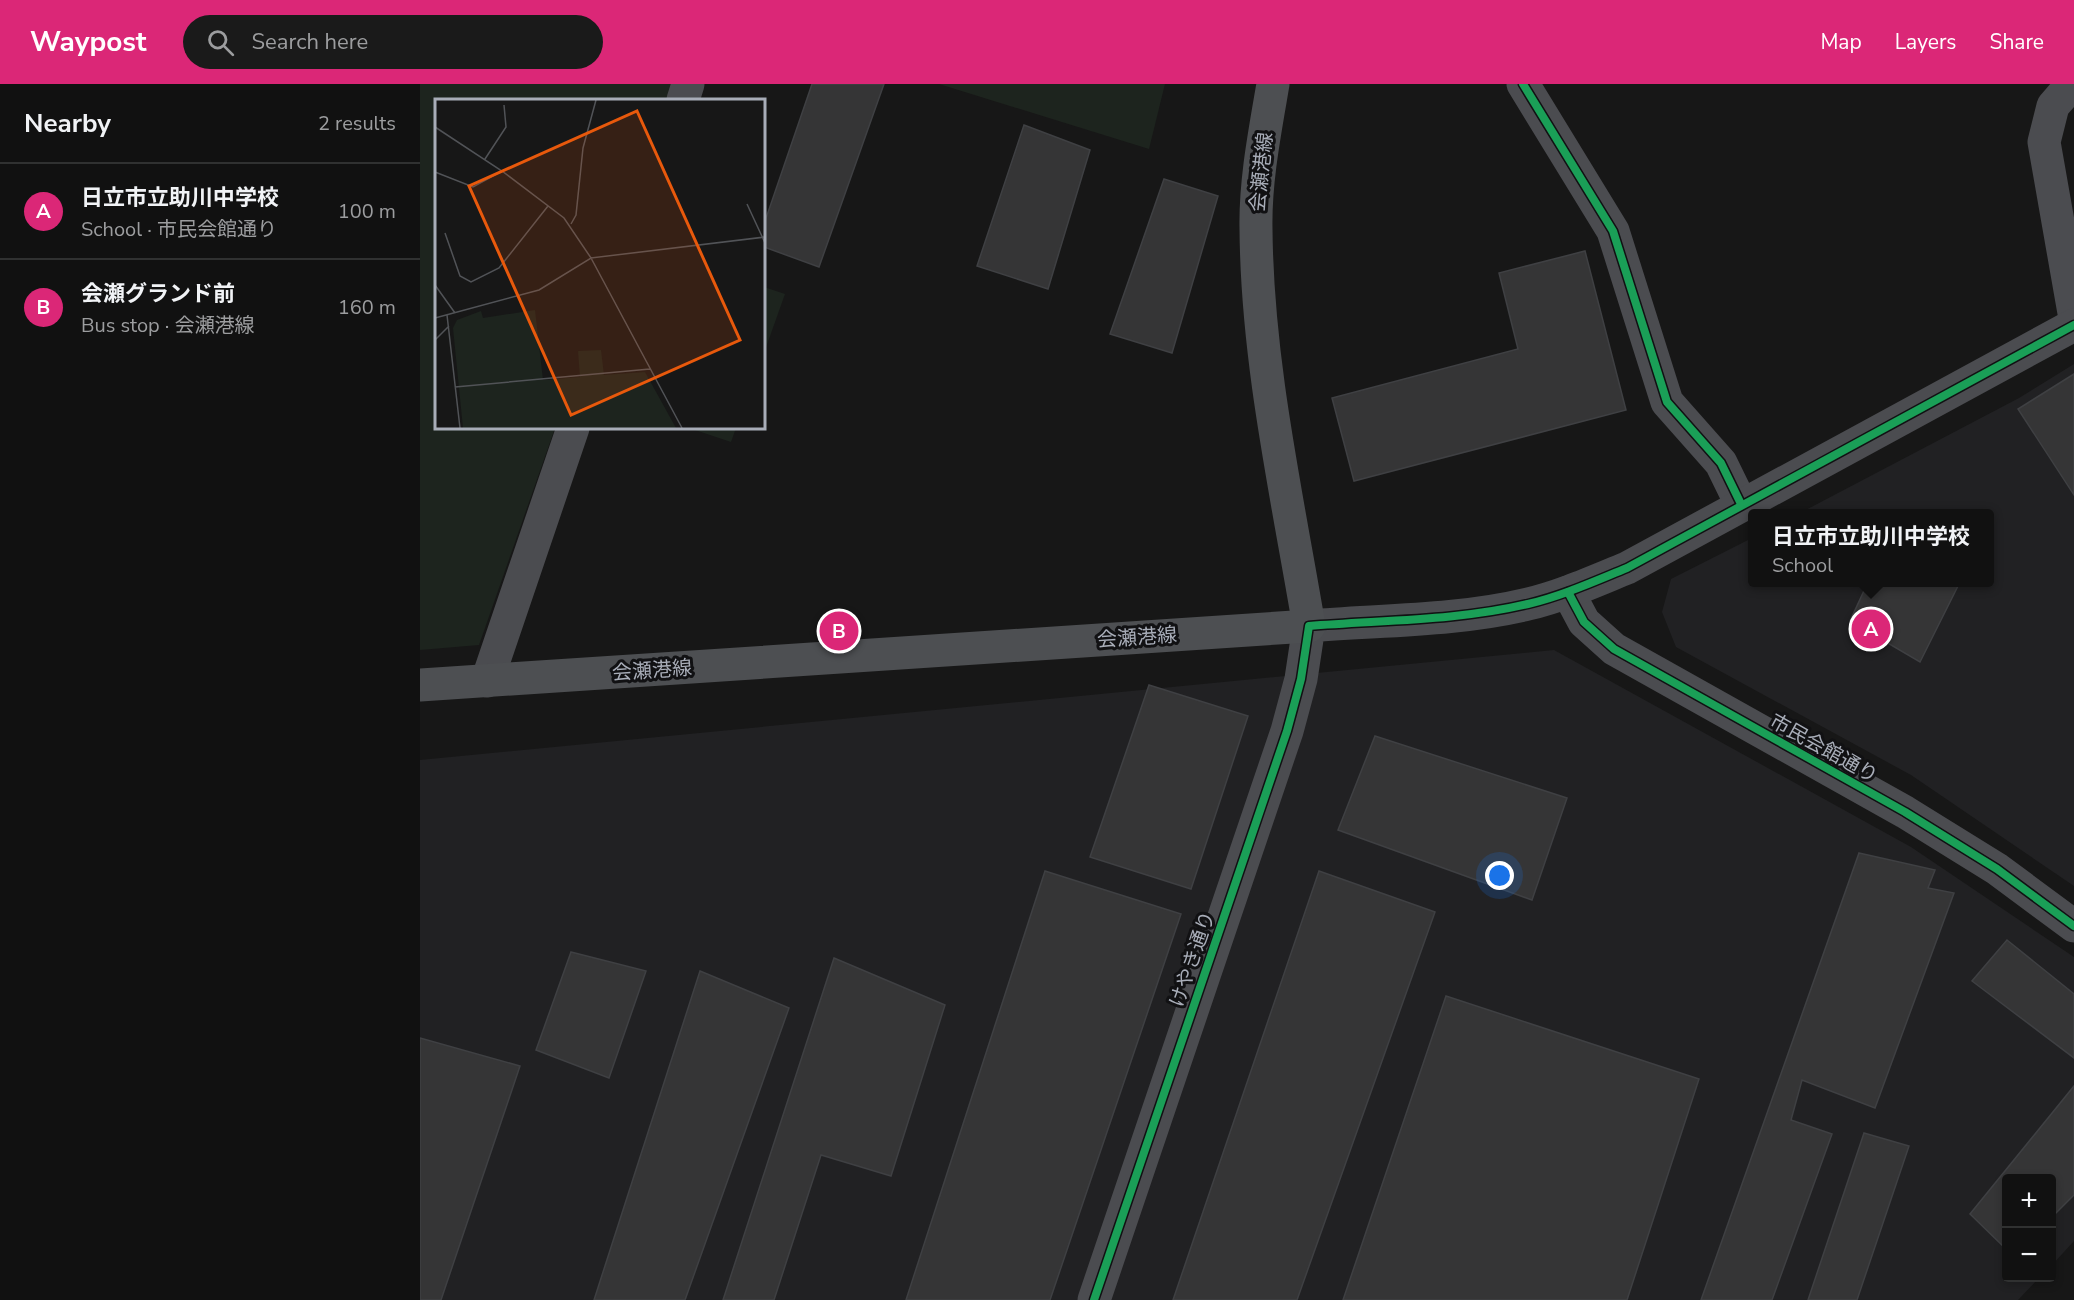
<!DOCTYPE html>
<html lang="en">
<head>
<meta charset="utf-8">
<style>
  body { margin:0; font-family:"Nunito Sans","Noto Sans JP",sans-serif; background:#1a1a1a; color:#f1f3f6 }
  .controls { position:absolute; right:18px; bottom:18px; display:grid; overflow:hidden; border-radius:6px; box-shadow:0 3px 9px #0003 }
  .controls button { width:54px; height:54px; display:grid; place-items:center; padding:0; border:0; border-bottom:2px solid #303131; background:#111; color:#f1f3f6; font:30px sans-serif }
  .you { position:absolute; left:1080px; top:792px; width:21px; height:21px; margin:-15px; border:4px solid #fff; border-radius:50%; background:#1a73e8; box-shadow:0 0 0 9px #1a73e833 }
  .badge { display:grid; place-items:center; width:39px; height:39px; border-radius:50%; background:#db2777; color:#fff; font-size:20px; font-weight:700 }
  .pin { position:absolute; translate:-50% -50%; border:3px solid #fff; box-shadow:0 2px 6px #0006 }
  .popup { position:absolute; left:1328px; top:425px; width:246px; height:78px; box-sizing:border-box; display:grid; place-content:center; border-radius:6px; background:#111; filter:drop-shadow(0 2px 4px #0005); font-size:20px; white-space:nowrap; color:#9c9d9f }
  .popup b { font-size:22px; color:#f1f3f6 }
  .popup::after { content:''; position:absolute; left:50%; top:100%; margin-left:-12px; border:12px solid transparent; border-top-color:#111 }
  .list { margin:0; padding:0; list-style:none }
  h2 { display:flex; justify-content:space-between; align-items:center; height:78px; margin:0; padding:0 24px; font-size:26px }
  h2 small { font-size:20px; font-weight:400; color:#9c9d9f }
  .list li { display:grid; grid-template-columns:39px 1fr auto; gap:18px; align-items:center; box-sizing:border-box; height:96px; padding:0 24px; border-top:2px solid #303131 }
  .list b { display:block; font-size:22px; white-space:nowrap }
  .list p { margin:0; font-size:20px; white-space:nowrap; color:#9c9d9f }
  .list em { font-size:20px; font-style:normal; color:#9c9d9f }
  .icon { flex:none; width:33px; height:33px; fill:none; stroke:currentColor; stroke-width:2; stroke-linecap:round; stroke-linejoin:round }
  .map { position:relative; flex:none; width:1654px; height:1216px; overflow:hidden }
  header { display:flex; align-items:center; gap:36px; box-sizing:border-box; height:84px; padding:0 30px; background:#db2777; color:#fff }
  header strong { font-size:28px }
  nav { display:flex; gap:33px; margin-inline-start:auto; font-size:21px }
  .search { width:420px; height:54px; background:#1a1a1a; display:flex; align-items:center; gap:15px; box-sizing:border-box; padding:0 21px; border-radius:33px; color:#9c9d9f; font-size:22px }
  main { display:flex }
  aside { flex:1; background:#111 }
  .map>svg:first-child { display:block }
</style>
</head>
<body>
<header>
<strong>Waypost</strong>
<div class="search"><svg class="icon" aria-label="search" viewBox="0 0 24 24"><circle cx="10" cy="10" r="6"/><path d="M15 15l6 6"/></svg>Search here</div>
<nav><a>Map</a><a>Layers</a><a>Share</a></nav>
</header>
<main>
<aside>
<h2>Nearby<small>2 results</small></h2>
<ul class="list">
<li><span class="badge">A</span><div><b>日立市立助川中学校</b><p>School · 市民会館通り</p></div><em>100 m</em></li>
<li><span class="badge">B</span><div><b>会瀬グランド前</b><p>Bus stop · 会瀬港線</p></div><em>160 m</em></li>
</ul>
</aside>
<div class="map">
<svg width="1654" height="1216" viewBox="0 0 1654 1216">
  <rect width="100%" height="100%" fill="#171717"/>
  <g fill="#212123">
    <path d="M1654,280V802L1491,691L1256,563L1242,528L1251,495L1332,454V498H1570V430L1380,429L1599,314Z"/>
    <path d="M1134,566L1491,763L1654,873V1157L1632,1181V1094H1586V1194H1619L1598,1216H0V676Z"/>
  </g>
  <g fill="#1d241e">
    <path d="M0,0H258L252,16H16V344H135L59,561L0,566Z"/>
    <path d="M519,0H745L729,65Z"/>
    <path d="M344,203L365,210L344,269Z"/>
    <path d="M269,344H316L311,358Z"/>
  </g>
  <g fill="#353536" stroke="#3f4043" stroke-width="1.5">
    <path d="M392,0H464L399,183L344,163V140Z"/>
    <path d="M604,41L670,66L628,205L557,182Z"/>
    <path d="M744,95L798,112L752,269L690,250Z"/>
    <path d="M1165,167L1206,326L934,397L912,314L1098,265L1079,189Z"/>
    <path d="M1654,290V411L1598,325Z"/>
    <path d="M1448,498H1540L1500,578L1430,537Z"/>
    <path d="M729,601L828,632L771,805L670,773Z"/>
    <path d="M955,652L1147,714L1112,816L918,746Z"/>
    <path d="M1439,769L1515,786L1508,804L1534,809L1455,1024L1382,996L1371,1036L1412,1050L1352,1216H1281Z"/>
    <path d="M625,787L761,830L630,1216H486Z"/>
    <path d="M899,787L1015,828L877,1216H753Z"/>
    <path d="M1587,856L1654,910V974L1552,897Z"/>
    <path d="M151,868L226,887L189,994L116,966Z"/>
    <path d="M414,874L525,921L471,1092L401,1071L354,1216H303Z"/>
    <path d="M280,887L369,924L265,1216H174Z"/>
    <path d="M1026,912L1279,995L1207,1216H923Z"/>
    <path d="M0,954L100,982L21,1216H0Z"/>
    <path d="M1654,1002V1111L1632,1133V1094H1586V1165L1550,1130Z"/>
    <path d="M1444,1049L1489,1062L1437,1216H1388Z"/>
  </g>
  <g fill="none" stroke-linecap="round" stroke-linejoin="round">
    <g stroke="#4b4c50" stroke-width="33">
      <path d="M1103,0L1193,147L1247,318L1301,379L1321,420"/>
      <path d="M1652,0L1633,22L1624,58L1654,229"/>
      <path d="M263,16L268,0"/>
      <path d="M1148,508L1164,538L1194,565L1485,728L1577,785L1654,842"/>
      <path d="M67,597L153,344"/>
      <path d="M674,1216L867,647L881,595L889,542C961,536 1037,537 1108,520C1142,512 1175,497 1207,484L1654,241"/>
    </g>
    <path stroke="#4d4f52" stroke-width="33" d="M0,601L889,542C867,411 837,278 836,145C835,97 845,47 853,0"/>
    <defs>
      <g id="cycleway">
        <path d="M1103,0L1193,147L1247,318L1301,379L1321,420"/>
        <path d="M1148,508L1164,538L1194,565L1485,728L1577,785L1654,842"/>
        <path d="M674,1216L867,647L881,595L889,542C961,536 1037,537 1108,520C1142,512 1175,497 1207,484L1654,241"/>
      </g>
    </defs>
    <use href="#cycleway" stroke="#111113" stroke-width="11"/>
    <use href="#cycleway" stroke="#1a9f57" stroke-width="8"/>
  </g>
  <g text-anchor="middle" stroke-width="6" stroke-linejoin="round" paint-order="stroke">
    <g font-size="20" fill="#a8adb8" stroke="#111113">
      <text transform="translate(841 88) rotate(-84)" y="7">会瀬港線</text>
      <text transform="translate(717 553) rotate(-4)" y="7">会瀬港線</text>
      <text transform="translate(232 586) rotate(-4)" y="7">会瀬港線</text>
      <text transform="translate(1404 664) rotate(29)" y="7">市民会館通り</text>
      <text transform="translate(772 875) rotate(-71)" y="7">けやき通り</text>
    </g>
  </g>
  <g transform="translate(15 15)">
    <rect width="330" height="330" fill="#171717"/>
    <path d="M100,211L108,281L145,278L143,252L166,251L169,276L210,273L241,329H28L18,229L22,221L46,212L48,219Z" fill="#1d241e"/>
    <path fill="none" stroke="#515357" stroke-width="1.5" d="M0,28L67,72L129,119L156,159L330,138M50,60L71,28L69,6M0,73L38,88L67,72M312,105L330,144M136,125L141,116L148,49L161,1M10,134L25,177L36,183L64,169L113,107M0,186L20,214M12,216L25,329M0,219L104,191L156,159L247,329M0,241L14,227M20,288L215,270"/>
    <path fill="#e8590c" fill-opacity="0.15" stroke="#e8590c" stroke-width="3" d="M202,12L305,241L136,316L34,87Z"/>
    <rect width="330" height="330" fill="none" stroke="#a8adb8" stroke-width="3"/>
  </g>
</svg>
<div class="controls">
<button>+</button>
<button>−</button>
</div>
<div class="you"></div>
<div class="pin badge" style="left:1451px;top:545px">A</div>
<div class="popup"><b>日立市立助川中学校</b>School</div>
<div class="pin badge" style="left:419px;top:547px">B</div>
</div>
</main>
</body>
</html>
